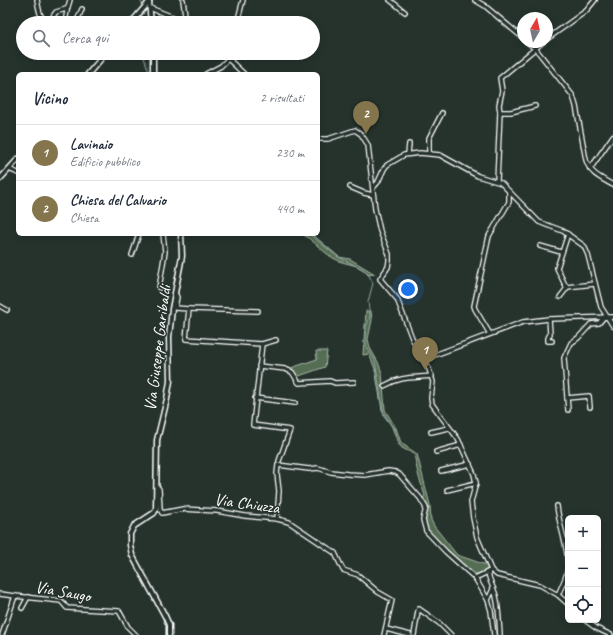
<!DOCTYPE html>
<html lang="it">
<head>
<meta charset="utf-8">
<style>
  body { margin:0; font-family:Caveat,sans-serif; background:#f6f6f7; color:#1f2937 }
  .controls { position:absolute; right:12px; bottom:12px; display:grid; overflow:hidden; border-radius:6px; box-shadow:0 2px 10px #0003 }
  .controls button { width:36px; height:36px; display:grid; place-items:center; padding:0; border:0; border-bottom:1px solid #e0e1e3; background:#fff; color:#1f2937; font:20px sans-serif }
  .compass { position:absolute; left:517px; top:12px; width:36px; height:36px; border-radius:50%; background:#fff; box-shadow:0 2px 10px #0003; rotate:9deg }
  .you { position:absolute; left:408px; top:289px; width:14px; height:14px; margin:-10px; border:3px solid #fff; border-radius:50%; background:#1a73e8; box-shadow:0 0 0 6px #1a73e833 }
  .badge { display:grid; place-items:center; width:26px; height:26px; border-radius:50%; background:#84754c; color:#fff; font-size:13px; font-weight:700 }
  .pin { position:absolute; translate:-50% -33px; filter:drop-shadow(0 1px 2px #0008) }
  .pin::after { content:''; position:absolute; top:21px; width:14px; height:12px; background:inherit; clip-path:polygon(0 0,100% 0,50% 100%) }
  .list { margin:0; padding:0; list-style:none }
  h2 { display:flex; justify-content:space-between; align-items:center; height:52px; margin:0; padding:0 16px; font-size:17px }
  h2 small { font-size:13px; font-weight:400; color:#747a83 }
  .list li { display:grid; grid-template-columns:26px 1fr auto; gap:12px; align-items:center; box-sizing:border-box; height:56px; padding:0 16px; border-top:1px solid #e0e1e3 }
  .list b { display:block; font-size:15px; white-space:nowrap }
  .list p { margin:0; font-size:13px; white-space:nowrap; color:#747a83 }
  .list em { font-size:13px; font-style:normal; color:#747a83 }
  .icon { flex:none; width:22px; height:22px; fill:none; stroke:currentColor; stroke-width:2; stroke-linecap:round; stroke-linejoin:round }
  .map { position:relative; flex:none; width:613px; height:635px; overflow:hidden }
  .search { position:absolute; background:#fff; box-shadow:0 2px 10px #0003; left:16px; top:16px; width:304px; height:44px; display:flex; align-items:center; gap:10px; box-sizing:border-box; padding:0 14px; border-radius:22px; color:#747a83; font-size:15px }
  .panel { position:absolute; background:#fff; box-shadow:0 2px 10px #0003; left:16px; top:72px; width:304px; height:164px; border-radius:6px }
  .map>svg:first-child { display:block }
</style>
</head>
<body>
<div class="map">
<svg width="613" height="635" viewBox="0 0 613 635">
  <rect width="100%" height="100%" fill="#26332d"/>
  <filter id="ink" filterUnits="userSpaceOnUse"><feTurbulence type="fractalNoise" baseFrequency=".025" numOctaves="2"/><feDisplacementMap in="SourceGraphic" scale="8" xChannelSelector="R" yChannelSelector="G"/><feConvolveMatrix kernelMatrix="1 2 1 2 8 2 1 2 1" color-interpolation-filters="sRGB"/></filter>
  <g filter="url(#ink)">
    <g fill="#556e53" stroke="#aab6a9">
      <path d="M302,234H312L339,257L350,259L375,274L368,275C362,264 347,265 337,260C325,255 315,241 302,234Z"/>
      <path d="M366,311H371L372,320L368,339L370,348L378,362L382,373L385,410L396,428L401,443L417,454L430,505L431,520L434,526L457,555L486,565L488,570L478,574H473C460,563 422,535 424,518C425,516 427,512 428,509L423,504L422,499L425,496L418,474L414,454L402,448L398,443L392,427L382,410L375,369L369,354L363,355Z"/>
      <path d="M316,351H327L325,367L296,377L291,368L317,359Z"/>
    </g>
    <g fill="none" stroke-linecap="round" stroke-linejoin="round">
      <g stroke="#8ea4a3" stroke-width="1">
        <path d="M140,0L143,6"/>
        <path d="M141,23L142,12"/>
        <path d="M142,53L148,69L147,74"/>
        <path d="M309,234L338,257L353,264L367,272L373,283L368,302L370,316L366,327V346L375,360L384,416L395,430L399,445"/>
      </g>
      <defs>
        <g id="minor">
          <path d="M37,0C39,8 39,18 47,22H49L56,12L66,9L67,11L65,23"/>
          <path d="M183,0L186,22"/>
          <path d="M390,0L405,12"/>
          <path d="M475,0L485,6L523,38"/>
          <path d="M150,8L188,23"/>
          <path d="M67,10L70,0"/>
          <path d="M76,23L82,9"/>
          <path d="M237,23L243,0"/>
          <path d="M547,39L586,11L595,0"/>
          <path d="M527,42L535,48L573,96L576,106L586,160C590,174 601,178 613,185"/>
          <path d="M93,53L102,58"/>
          <path d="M222,53L244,74"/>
          <path d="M230,53L231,61"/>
          <path d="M206,74L221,66L228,59"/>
          <path d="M500,112H511L535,106"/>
          <path d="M318,139H328L355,130L361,134L368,145L375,209L380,231L389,254V261L388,267L380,279L397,299L412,338L429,369L433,382L431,398L432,404L458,439L474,474L476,483L471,502L473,518L477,537L491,570L497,575L540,585L558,595L568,604"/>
          <path d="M429,153V138L442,113"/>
          <path d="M408,154L409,144"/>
          <path d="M9,169L18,173"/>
          <path d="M590,169L613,136"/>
          <path d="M497,181L500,112L499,105L502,91L500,78L543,42"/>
          <path d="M350,187L364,193L373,195"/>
          <path d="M373,188L378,182L384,169L387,165L404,155L420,153L440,155L478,176L501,183L539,222L563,231L584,246L588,255L601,307L613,326"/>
          <path d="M568,234L557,268L566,287L595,284"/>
          <path d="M540,246L561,252"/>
          <path d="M132,255L139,234"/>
          <path d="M159,288L165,252L163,234"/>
          <path d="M175,293L177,297L175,308L189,309L186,339L262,344L253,425L290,430L279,461"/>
          <path d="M560,297L567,288"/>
          <path d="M0,306L7,310"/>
          <path d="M189,309L258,311"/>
          <path d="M549,319L550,334L548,338V341H552"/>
          <path d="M490,334L475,309L474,306L489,236L509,202V192"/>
          <path d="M262,344L276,340"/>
          <path d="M424,359L523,322L549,319L613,317"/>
          <path d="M259,366L285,369L292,372L299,383L330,381L335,383L354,382"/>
          <path d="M384,386C401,376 413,378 432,376"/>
          <path d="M255,398L295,403"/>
          <path d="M567,398L589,396L590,407"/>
          <path d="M568,410L564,358L571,343L578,338L591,324L599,323L604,317"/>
          <path d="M431,432L449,428"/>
          <path d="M436,452L461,445"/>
          <path d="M441,471L470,464"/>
          <path d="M157,487L159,489L160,509L162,513L183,509L217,511L245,516L277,519L289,522L335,553L343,570L358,575L378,592L392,600L384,635"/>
          <path d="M447,490L476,483"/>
          <path d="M557,506C559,527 569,547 568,568C567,577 561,587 558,595"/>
          <path d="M277,519L279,491L277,474L278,465L309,469L318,468L331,472L348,474L365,475L388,471L395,472L399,474L420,498L426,508L423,520L426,531L446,552L475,578L488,600L491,611L494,635"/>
          <path d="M488,572C489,581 494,588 496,596C499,609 499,622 500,635"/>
          <path d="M475,578L490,571"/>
          <path d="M0,594L15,596"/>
          <path d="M488,600L493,589"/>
          <path d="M22,608L28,597"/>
          <path d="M585,620L596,628L611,635"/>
          <path d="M386,629L410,635"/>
          <path d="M2,635L15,596L61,601L67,608L119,611L128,627L136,635"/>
          <path d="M414,635L418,611L419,609L439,623L451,635"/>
        </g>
        <g id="major">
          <path d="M149,2L151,23"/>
          <path d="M131,23L149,2"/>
          <path d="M88,74L106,53"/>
          <path d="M153,74V53"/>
          <path d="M0,179L18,159"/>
          <path d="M169,635V625L165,616L132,555L130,545V534L134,526L154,513L156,509L157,440L167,399L170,381L169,337L172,309L182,256L181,234"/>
        </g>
      </defs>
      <use href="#minor" stroke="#fff" stroke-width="6"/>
      <use href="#major" stroke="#fff" stroke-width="7"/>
      <use href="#minor" stroke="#26332d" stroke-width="3.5"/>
      <use href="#major" stroke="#26332d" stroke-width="4"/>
    </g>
  </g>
  <g text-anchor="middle" stroke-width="3" stroke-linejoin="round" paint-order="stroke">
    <g font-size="17" fill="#fff" stroke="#26332d">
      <text transform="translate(157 348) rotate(-83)" y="6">Via Giuseppe Garibaldi</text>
      <text transform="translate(247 503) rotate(8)" y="6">Via Chiuzza</text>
      <text transform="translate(63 591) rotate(10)" y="6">Via Saugo</text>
    </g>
  </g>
</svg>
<div class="controls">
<button>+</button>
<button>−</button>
<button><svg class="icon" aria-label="locate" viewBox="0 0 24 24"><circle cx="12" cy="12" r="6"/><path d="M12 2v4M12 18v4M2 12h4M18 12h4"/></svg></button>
</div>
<svg class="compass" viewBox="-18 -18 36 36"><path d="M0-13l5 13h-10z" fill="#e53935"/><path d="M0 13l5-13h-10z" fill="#747a83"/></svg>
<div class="you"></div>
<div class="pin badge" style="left:425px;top:370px">1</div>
<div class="pin badge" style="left:366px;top:134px">2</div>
<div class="search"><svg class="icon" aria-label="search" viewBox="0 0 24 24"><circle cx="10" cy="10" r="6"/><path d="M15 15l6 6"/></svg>Cerca qui</div>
<section class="panel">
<h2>Vicino<small>2 risultati</small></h2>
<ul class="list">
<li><span class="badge">1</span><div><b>Lavinaio</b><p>Edificio pubblico</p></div><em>230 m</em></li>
<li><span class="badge">2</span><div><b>Chiesa del Calvario</b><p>Chiesa</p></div><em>440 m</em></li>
</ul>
</section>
</div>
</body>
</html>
